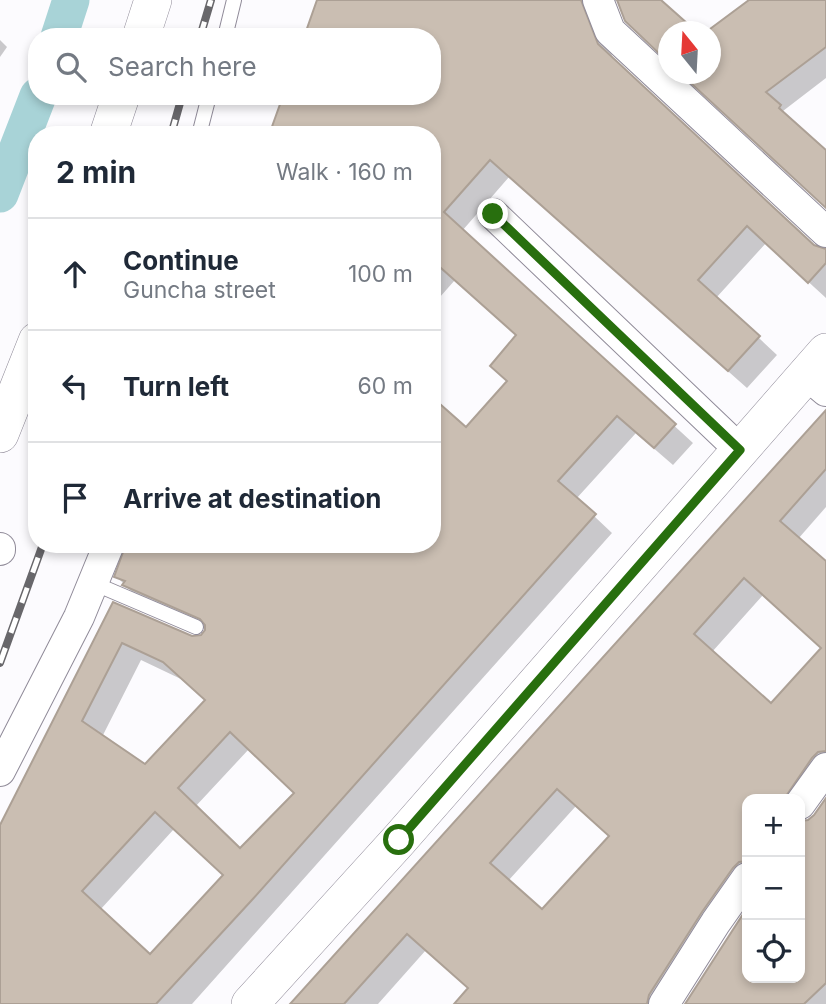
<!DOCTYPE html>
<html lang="en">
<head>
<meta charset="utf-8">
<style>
  body { margin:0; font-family:Inter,sans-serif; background:#f2f2f3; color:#1f2937 }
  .controls { position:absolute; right:21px; bottom:21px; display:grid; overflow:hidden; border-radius:14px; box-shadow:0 4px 10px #0003 }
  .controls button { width:63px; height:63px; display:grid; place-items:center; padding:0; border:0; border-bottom:2px solid #e0e1e3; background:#fff; color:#1f2937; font:35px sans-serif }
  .compass { position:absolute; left:658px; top:21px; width:63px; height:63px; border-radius:50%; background:#fff; box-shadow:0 4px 10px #0003; rotate:342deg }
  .stop { position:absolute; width:21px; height:21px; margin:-16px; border:5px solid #286f0e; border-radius:50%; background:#fff }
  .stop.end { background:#286f0e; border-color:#fff; box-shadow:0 2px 7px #0008 }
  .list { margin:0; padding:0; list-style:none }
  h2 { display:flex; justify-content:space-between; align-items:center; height:91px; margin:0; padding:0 28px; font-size:30px }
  h2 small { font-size:23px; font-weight:400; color:#747a83 }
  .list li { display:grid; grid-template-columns:46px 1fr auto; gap:21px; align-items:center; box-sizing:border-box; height:112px; padding:0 28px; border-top:2px solid #e0e1e3 }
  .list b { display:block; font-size:26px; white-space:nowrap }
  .list p { margin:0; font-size:23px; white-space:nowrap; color:#747a83 }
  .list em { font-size:23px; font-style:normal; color:#747a83 }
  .icon { flex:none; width:38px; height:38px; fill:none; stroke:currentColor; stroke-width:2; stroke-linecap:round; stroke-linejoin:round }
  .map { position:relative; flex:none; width:826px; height:1004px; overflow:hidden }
  .search { position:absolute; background:#fff; box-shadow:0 4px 10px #0003; left:28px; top:28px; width:413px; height:77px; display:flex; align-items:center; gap:18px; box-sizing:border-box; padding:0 24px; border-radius:28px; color:#747a83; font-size:26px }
  .panel { position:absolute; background:#fff; box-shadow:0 4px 10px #0003; left:28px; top:126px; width:413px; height:427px; border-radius:28px }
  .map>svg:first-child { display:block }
</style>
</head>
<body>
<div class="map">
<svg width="826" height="1004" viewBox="0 0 826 1004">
  <rect width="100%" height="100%" fill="#fcfbfe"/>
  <g fill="#0003" fill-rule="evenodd">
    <path d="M319,0H658L668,32V60L645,39L618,1H611L599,26L615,62L813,246L826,251V298L766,243L716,298L777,355L747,388L509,177L462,231L693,443L673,465L636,433L576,499L612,533L192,1004H0V828L114,604L192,638H198L207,630L143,603L116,576L432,544L466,430L508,382L518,336L455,280L432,306V37ZM141,660L183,680L206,701L146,766L102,737ZM249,749L296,793L240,851L195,807ZM174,829L224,876L151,956L100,910Z"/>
    <path d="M752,0H826V78L783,111L826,152V207L682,74H710Z"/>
    <path d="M0,40L7,47L0,57Z"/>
    <path d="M826,413V507L798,539L826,564V780L803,812L800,820V823L807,822L815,816L826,801V1004H687L747,912V978H800V799H747V890L672,1004H456L469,989L426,950L378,1004H293ZM763,595L823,648L771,705L712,652ZM576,806L610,836L542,912L508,881Z"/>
  </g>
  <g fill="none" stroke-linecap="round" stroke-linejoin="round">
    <g stroke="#a8d3d7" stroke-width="37">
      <path d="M59,37L71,0"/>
      <path d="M0,194L38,96"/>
    </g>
  </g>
  <g fill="#cabeb2" stroke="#aca095" stroke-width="2" fill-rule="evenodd">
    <path d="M317,0H581L598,44L814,245L826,249V263L808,283L747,226L698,280L760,336L728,371L490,160L444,212L676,424L654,448L617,416L558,481L596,514L251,901L156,1004H0V825L113,602L192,636L201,635L205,630V625L200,619L122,585L125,581L114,577L126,544H432V397L466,427L507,381L490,366L516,335L432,260V135H269L283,96H432V37H304ZM122,643L163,662L205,700L145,764L82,721ZM230,732L294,793L240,848L178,788ZM155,812L223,875L150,954L82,891Z"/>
    <path d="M617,0H661L697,32H668V62L625,21Z"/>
    <path d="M749,0H826V47L766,92L781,105L779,108L826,150V208L681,74H710V29Z"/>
    <path d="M826,410V469L780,521L826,561V751L818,752L812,758L784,799H747V861L739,862L733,868L702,912L649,995L647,1004H454L468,988L407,934L344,1004H290ZM744,578L821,648L771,703L694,634ZM557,789L609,836L542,909L490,863Z"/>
    <path d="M826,798V983L804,1004H685L747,908V978H800V821L808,820L814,815Z"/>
  </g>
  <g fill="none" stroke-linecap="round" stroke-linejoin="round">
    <defs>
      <g id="service">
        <path d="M225,37L234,0"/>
        <path d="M199,135L209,96"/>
        <path d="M93,583L196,627"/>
      </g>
      <g id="minor">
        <path d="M598,0L610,31L826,232"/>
        <path d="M493,214L740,450"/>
        <path d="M807,375L826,391"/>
        <path d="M0,548V550"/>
        <path d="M0,771L79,617L109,544"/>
        <path d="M800,804L826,768"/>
        <path d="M664,1004L716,922L747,878"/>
      </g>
      <g id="tertiary">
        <path d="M141,37L153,0"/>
        <path d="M108,135L121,96"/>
        <path d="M0,434L37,341"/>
        <path d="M250,1004L399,840L826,352"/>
      </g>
    </defs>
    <use href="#service" stroke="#908b99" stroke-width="16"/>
    <use href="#minor" stroke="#908b99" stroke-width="32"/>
    <use href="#tertiary" stroke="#908b99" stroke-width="38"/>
    <use href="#service" stroke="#fff" stroke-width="14"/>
    <use href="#minor" stroke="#fff" stroke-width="30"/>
    <use href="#tertiary" stroke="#fff" stroke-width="37"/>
    <defs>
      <g id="rail">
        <path d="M200,37L211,0"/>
        <path d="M171,135L182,96"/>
        <path d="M0,663L43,544"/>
      </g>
    </defs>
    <use href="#rail" stroke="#68676b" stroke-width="8"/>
    <use href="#rail" stroke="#fff" stroke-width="5" stroke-dasharray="16" stroke-linecap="butt"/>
  </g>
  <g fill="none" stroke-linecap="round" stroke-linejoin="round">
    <path stroke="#286f0e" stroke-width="9" d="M399,840L740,450L493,214"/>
  </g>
</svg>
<div class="controls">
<button>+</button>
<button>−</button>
<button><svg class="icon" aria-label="locate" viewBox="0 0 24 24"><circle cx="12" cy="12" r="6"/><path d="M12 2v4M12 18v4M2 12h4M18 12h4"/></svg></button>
</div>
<svg class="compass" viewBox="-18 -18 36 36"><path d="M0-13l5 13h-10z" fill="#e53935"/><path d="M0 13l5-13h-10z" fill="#747a83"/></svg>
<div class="stop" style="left:399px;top:840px"></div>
<div class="stop end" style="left:493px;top:214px"></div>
<div class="search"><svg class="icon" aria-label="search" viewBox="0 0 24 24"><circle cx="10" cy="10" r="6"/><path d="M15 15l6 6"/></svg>Search here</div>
<section class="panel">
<h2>2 min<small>Walk · 160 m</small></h2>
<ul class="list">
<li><svg class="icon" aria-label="ahead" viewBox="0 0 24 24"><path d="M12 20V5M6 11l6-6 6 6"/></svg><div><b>Continue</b><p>Guncha street</p></div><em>100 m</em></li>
<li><svg class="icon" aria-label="left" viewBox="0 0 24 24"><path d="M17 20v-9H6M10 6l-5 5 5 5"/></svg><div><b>Turn left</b></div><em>60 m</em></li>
<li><svg class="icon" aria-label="arrive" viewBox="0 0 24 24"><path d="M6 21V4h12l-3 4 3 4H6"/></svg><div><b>Arrive at destination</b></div></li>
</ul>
</section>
</div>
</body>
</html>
